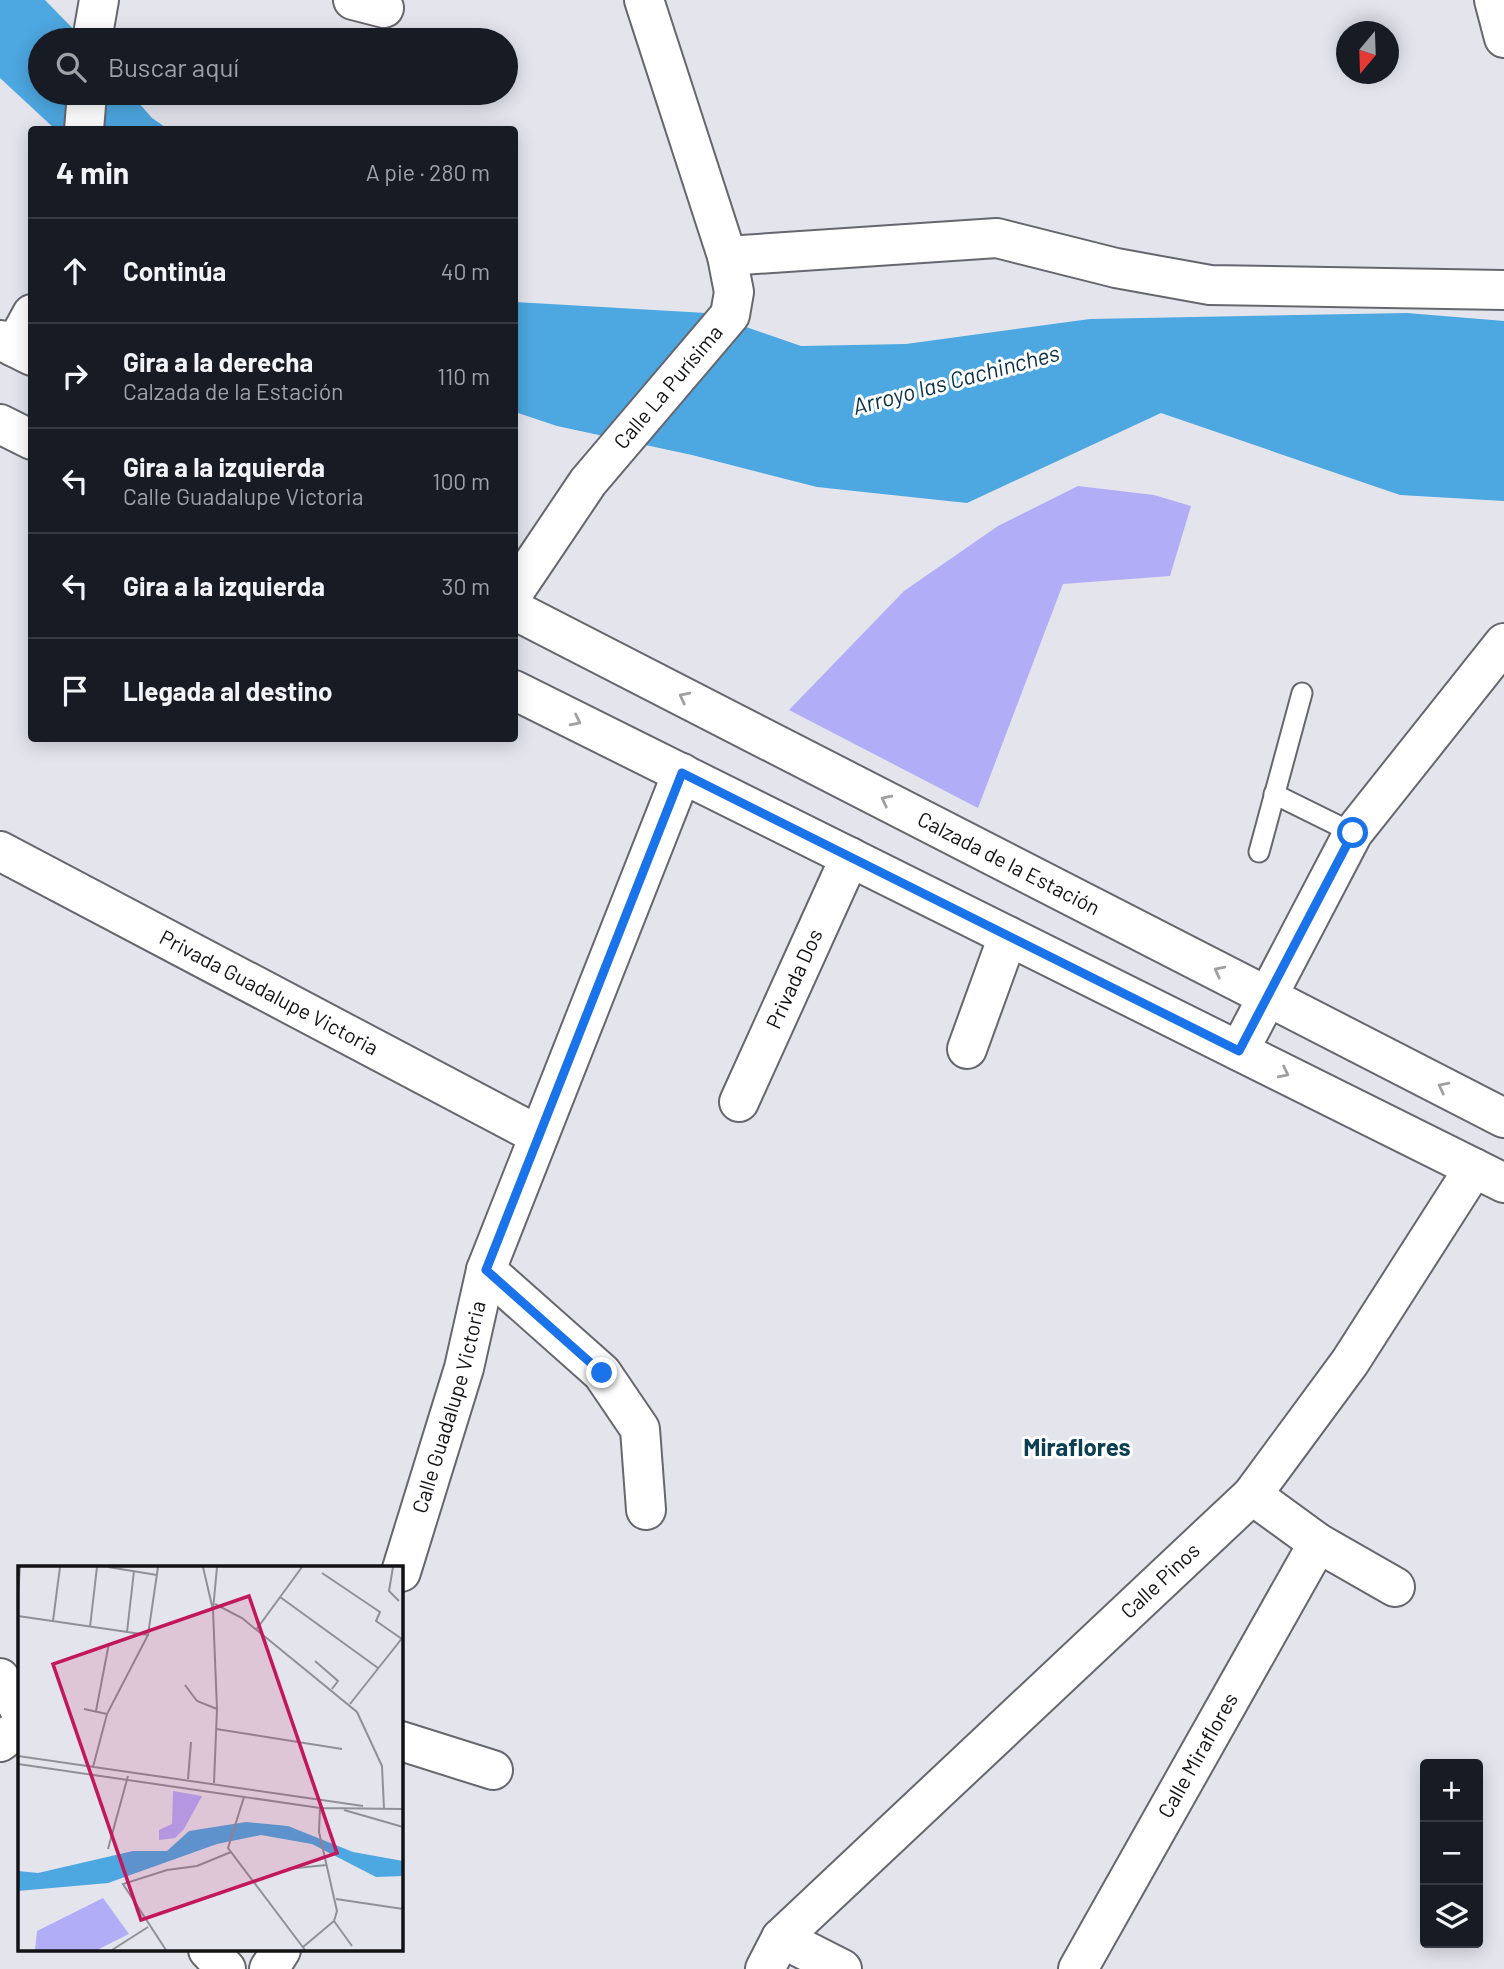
<!DOCTYPE html>
<html lang="es">
<head>
<meta charset="utf-8">
<style>
  body { margin:0; font-family:Barlow,sans-serif; background:#20242c; color:#f1f3f6 }
  .controls { position:absolute; right:21px; bottom:21px; display:grid; overflow:hidden; border-radius:7px; box-shadow:0 4px 18px #0003 }
  .controls button { width:63px; height:63px; display:grid; place-items:center; padding:0; border:0; border-bottom:2px solid #363941; background:#171b24; color:#f1f3f6; font:35px sans-serif }
  .compass { position:absolute; left:1336px; top:21px; width:63px; height:63px; border-radius:50%; background:#171b24; box-shadow:0 4px 18px #0003; rotate:199deg }
  .stop { position:absolute; width:21px; height:21px; margin:-16px; border:5px solid #1a73e8; border-radius:50%; background:#fff }
  .stop.end { background:#1a73e8; border-color:#fff; box-shadow:0 2px 7px #0008 }
  .list { margin:0; padding:0; list-style:none }
  h2 { display:flex; justify-content:space-between; align-items:center; height:91px; margin:0; padding:0 28px; font-size:30px }
  h2 small { font-size:23px; font-weight:400; color:#9ea1a6 }
  .list li { display:grid; grid-template-columns:46px 1fr auto; gap:21px; align-items:center; box-sizing:border-box; height:105px; padding:0 28px; border-top:2px solid #363941 }
  .list b { display:block; font-size:26px; white-space:nowrap }
  .list p { margin:0; font-size:23px; white-space:nowrap; color:#9ea1a6 }
  .list em { font-size:23px; font-style:normal; color:#9ea1a6 }
  .icon { flex:none; width:38px; height:38px; fill:none; stroke:currentColor; stroke-width:2; stroke-linecap:round; stroke-linejoin:round }
  .map { position:relative; flex:none; width:1504px; height:1969px; overflow:hidden }
  .search { position:absolute; background:#171b24; box-shadow:0 4px 18px #0003; left:28px; top:28px; width:490px; height:77px; display:flex; align-items:center; gap:18px; box-sizing:border-box; padding:0 24px; border-radius:38px; color:#9ea1a6; font-size:26px }
  .panel { position:absolute; background:#171b24; box-shadow:0 4px 18px #0003; left:28px; top:126px; width:490px; height:616px; border-radius:7px }
  .map>svg:first-child { display:block }
</style>
</head>
<body>
<div class="map">
<svg width="1504" height="1969" viewBox="0 0 1504 1969">
  <rect width="100%" height="100%" fill="#e4e4ed"/>
  <path fill="#b2adf7" d="M1078,486L1154,495L1191,506L1170,576L1063,584L978,808L789,710L904,591L998,526Z"/>
  <g fill="#4da7e0">
    <path d="M0,0H45L84,40H40V93H130L152,118L168,129H55L0,78Z"/>
    <path d="M515,302L706,313L801,346L906,344L1090,319L1407,313L1504,321V501L1400,495L1161,413L967,503L817,487L692,455L557,426L515,412Z"/>
  </g>
  <g fill="none" stroke-linecap="round" stroke-linejoin="round">
    <defs>
      <g id="lane">
        <path d="M1274,794L1353,833"/>
        <path d="M1259,852L1302,693"/>
      </g>
      <g id="street">
        <path d="M353,0L384,8"/>
        <path d="M1494,0L1504,38"/>
        <path d="M92,40L99,0"/>
        <path d="M84,130L87,93"/>
        <path d="M727,256L997,238L1116,268L1210,285L1504,290"/>
        <path d="M14,347L32,314"/>
        <path id="s1" d="M514,592L588,482L730,315L734,292L727,256L644,0"/>
        <path id="s2" d="M0,851L538,1135"/>
        <path d="M967,1049L1008,936"/>
        <path d="M1239,1051L1353,833L1504,643"/>
        <path id="s3" d="M739,1102L850,857"/>
        <path d="M486,1270L602,1373L640,1429L646,1510"/>
        <path d="M1252,1495L1318,1543L1395,1587"/>
        <path id="s4" d="M401,1572L464,1368L486,1270L682,773"/>
        <path d="M0,1678L19,1708"/>
        <path d="M401,1741L493,1770"/>
        <path d="M0,1742L19,1728"/>
        <path d="M781,1938L842,1969"/>
        <path d="M208,1950L226,1969"/>
        <path d="M269,1969L281,1950"/>
        <path id="s5" d="M765,1969L781,1938L1252,1495L1350,1362L1474,1168"/>
        <path id="s6" d="M1078,1969L1318,1543"/>
      </g>
      <g id="secondary">
        <path d="M0,340L32,356"/>
        <path d="M0,424L32,440"/>
        <path id="s7" d="M514,610L1504,1118"/>
        <path d="M514,690L1504,1183"/>
      </g>
    </defs>
    <use href="#lane" stroke="#66666e" stroke-width="23"/>
    <use href="#street" stroke="#66666e" stroke-width="42"/>
    <use href="#secondary" stroke="#66666e" stroke-width="42"/>
    <use href="#lane" stroke="#fff" stroke-width="19"/>
    <use href="#street" stroke="#fff" stroke-width="38"/>
    <use href="#secondary" stroke="#fff" stroke-width="38"/>
  </g>
  <defs><path id="oneway-chevron" d="M-2-3.5L2.5 0L-2 3.5" fill="none" stroke-width="1.6" stroke-linecap="round" stroke-linejoin="round" transform="scale(1.75)"/></defs>
  <g stroke="#a0a0a1">
    <use href="#oneway-chevron" transform="translate(684 697) rotate(-153)"/>
    <use href="#oneway-chevron" transform="translate(576 721) rotate(26)"/>
    <use href="#oneway-chevron" transform="translate(886 800) rotate(-153)"/>
    <use href="#oneway-chevron" transform="translate(1219 971) rotate(-153)"/>
    <use href="#oneway-chevron" transform="translate(1284 1073) rotate(26)"/>
    <use href="#oneway-chevron" transform="translate(1443 1087) rotate(-153)"/>
  </g>
  <g fill="none" stroke-linecap="round" stroke-linejoin="round">
    <path stroke="#1a73e8" stroke-width="9" d="M602,1373L486,1270L682,773L1239,1051L1353,833"/>
  </g>
  <g text-anchor="middle" stroke-width="6" stroke-linejoin="round" paint-order="stroke">
    <g font-size="21" fill="#121215" stroke="#fff">
      <text dy="7" stroke="none"><textPath href="#s1" startOffset="257">Calle La Purísima</textPath></text>
      <text dy="7" stroke="none"><textPath href="#s7" startOffset="556">Calzada de la Estación</textPath></text>
      <text dy="7" stroke="none"><textPath href="#s3" startOffset="135">Privada Dos</textPath></text>
      <text dy="7" stroke="none"><textPath href="#s2" startOffset="304">Privada Guadalupe Victoria</textPath></text>
      <text dy="7" stroke="none"><textPath href="#s4" startOffset="172">Calle Guadalupe Victoria</textPath></text>
      <text dy="7" stroke="none"><textPath href="#s5" startOffset="556">Calle Pinos</textPath></text>
      <text dy="7" stroke="none"><textPath href="#s6" startOffset="245">Calle Miraflores</textPath></text>
    </g>
    <g font-size="23" font-style="italic" fill="#083047" stroke="#fff">
      <text transform="translate(956 380) rotate(-15)" y="8">Arroyo las Cachinches</text>
    </g>
    <g font-size="24" font-weight="bold" fill="#0a4051" stroke="#fff">
      <text x="1077" y="1456">Miraflores</text>
    </g>
  </g>
  <g transform="translate(18 1566)">
    <rect width="385" height="385" fill="#e4e4ed"/>
    <path d="M155,225L184,230L166,263L157,272L141,274V264L154,258ZM85,332L111,368L79,384H17L19,365Z" fill="#b2adf7"/>
    <path d="M228,256L270,260L335,286L385,295V310L358,311L294,278L243,269L199,278L90,317L0,325V305L20,307L115,285H149L171,265Z" fill="#4da7e0"/>
    <path fill="none" stroke="#909097" stroke-width="2" d="M90,1L139,9M185,1L195,44M375,1L371,25L381,35M304,7L362,46L358,55L384,73M0,29L2,1M262,31L360,102M197,38L224,52L339,146L364,200L366,243M0,50L130,69M35,55L42,1M72,61L79,1M238,64L284,1M109,66L116,5M297,95L320,115L314,123M167,119L179,135L199,143M332,138L385,71M66,143L89,148M78,145L91,77M198,163L324,183M0,190L345,240M0,198L302,242L385,243M75,201L89,148L130,69L140,1M170,213L173,176M196,217L199,143L195,44L199,1M226,231L210,282L287,384M326,244L385,261M90,283L110,210M269,303L308,299M318,333L385,343M316,355L334,380M285,381L316,355L319,345L301,266L302,242M94,384L130,361M148,384L105,318L149,304L179,300L213,286"/>
    <path fill="#c2185b" fill-opacity="0.15" stroke="#c2185b" stroke-width="3.5" d="M231,30L319,287L123,354L35,98Z"/>
    <rect width="385" height="385" fill="none" stroke="#121215" stroke-width="3.5"/>
  </g>
</svg>
<div class="controls">
<button>+</button>
<button>−</button>
<button><svg class="icon" aria-label="layers" viewBox="0 0 24 24"><path d="M12 4l9 5-9 5-9-5zM3 14l9 5 9-5"/></svg></button>
</div>
<svg class="compass" viewBox="-18 -18 36 36"><path d="M0-13l5 13h-10z" fill="#e53935"/><path d="M0 13l5-13h-10z" fill="#9ea1a6"/></svg>
<div class="stop" style="left:1353px;top:833px"></div>
<div class="stop end" style="left:602px;top:1373px"></div>
<div class="search"><svg class="icon" aria-label="search" viewBox="0 0 24 24"><circle cx="10" cy="10" r="6"/><path d="M15 15l6 6"/></svg>Buscar aquí</div>
<section class="panel">
<h2>4 min<small>A pie · 280 m</small></h2>
<ul class="list">
<li><svg class="icon" aria-label="ahead" viewBox="0 0 24 24"><path d="M12 20V5M6 11l6-6 6 6"/></svg><div><b>Continúa</b></div><em>40 m</em></li>
<li><svg class="icon" aria-label="right" viewBox="0 0 24 24"><path d="M7 20v-9h11M14 6l5 5-5 5"/></svg><div><b>Gira a la derecha</b><p>Calzada de la Estación</p></div><em>110 m</em></li>
<li><svg class="icon" aria-label="left" viewBox="0 0 24 24"><path d="M17 20v-9H6M10 6l-5 5 5 5"/></svg><div><b>Gira a la izquierda</b><p>Calle Guadalupe Victoria</p></div><em>100 m</em></li>
<li><svg class="icon" aria-label="left" viewBox="0 0 24 24"><path d="M17 20v-9H6M10 6l-5 5 5 5"/></svg><div><b>Gira a la izquierda</b></div><em>30 m</em></li>
<li><svg class="icon" aria-label="arrive" viewBox="0 0 24 24"><path d="M6 21V4h12l-3 4 3 4H6"/></svg><div><b>Llegada al destino</b></div></li>
</ul>
</section>
</div>
</body>
</html>
